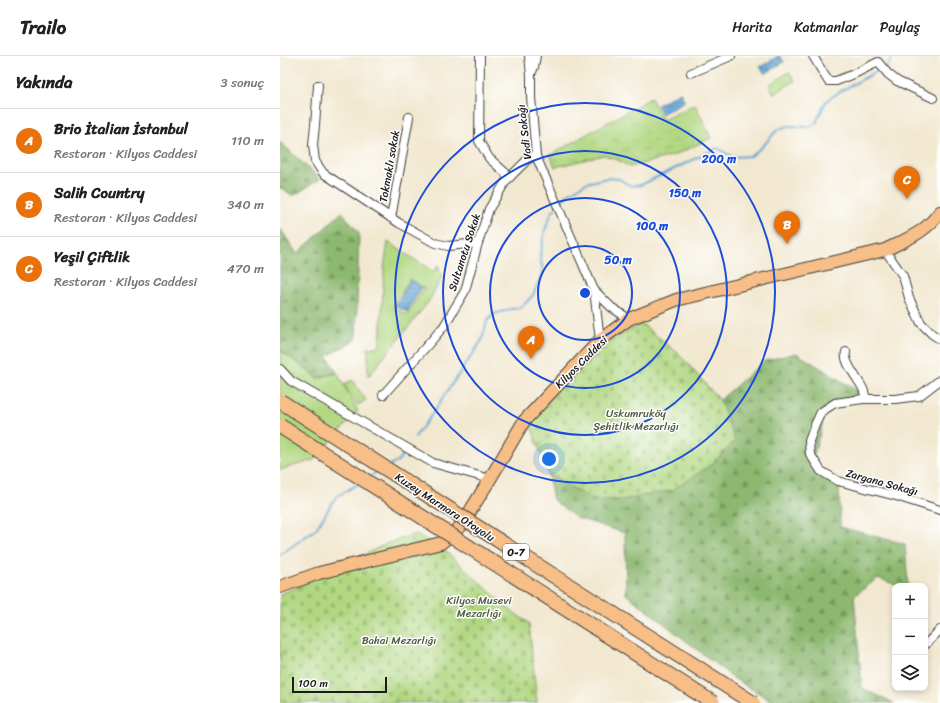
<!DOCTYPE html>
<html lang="tr">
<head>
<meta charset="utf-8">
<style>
  body { margin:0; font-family:Sriracha,sans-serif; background:#f2f2f2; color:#202124 }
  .controls { position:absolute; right:12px; bottom:12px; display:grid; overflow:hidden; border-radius:8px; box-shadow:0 2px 6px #0003 }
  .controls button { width:36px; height:36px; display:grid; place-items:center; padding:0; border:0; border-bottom:1px solid #e0e0e0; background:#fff; color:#202124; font:20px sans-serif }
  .scale { position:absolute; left:12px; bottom:10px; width:95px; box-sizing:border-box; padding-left:4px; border:2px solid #1c1c1c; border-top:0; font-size:11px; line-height:14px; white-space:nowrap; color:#1c1c1c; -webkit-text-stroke:3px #fff; paint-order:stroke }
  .you { position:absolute; left:269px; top:403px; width:14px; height:14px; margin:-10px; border:3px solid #fff; border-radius:50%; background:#1a73e8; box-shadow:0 0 0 6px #1a73e833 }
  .badge { display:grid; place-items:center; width:26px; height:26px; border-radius:50%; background:#d1495b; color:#fff; font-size:13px; font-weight:700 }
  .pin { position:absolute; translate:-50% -33px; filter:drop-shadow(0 1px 2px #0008) }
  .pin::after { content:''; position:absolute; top:21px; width:14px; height:12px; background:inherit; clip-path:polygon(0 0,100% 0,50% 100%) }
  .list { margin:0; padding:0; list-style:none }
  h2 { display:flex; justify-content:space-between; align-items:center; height:52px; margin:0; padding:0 16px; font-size:17px }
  h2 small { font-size:13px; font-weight:400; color:#757577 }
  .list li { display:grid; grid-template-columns:26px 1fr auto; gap:12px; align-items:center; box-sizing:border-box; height:64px; padding:0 16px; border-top:1px solid #e0e0e0 }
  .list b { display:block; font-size:15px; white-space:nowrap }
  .list p { margin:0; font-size:13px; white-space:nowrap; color:#757577 }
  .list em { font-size:13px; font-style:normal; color:#757577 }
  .icon { flex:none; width:22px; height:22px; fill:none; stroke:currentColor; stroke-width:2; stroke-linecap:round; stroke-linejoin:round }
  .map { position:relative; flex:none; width:660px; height:647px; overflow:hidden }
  header { display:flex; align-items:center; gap:24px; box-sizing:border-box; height:56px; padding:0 20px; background:#fff; border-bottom:1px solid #e0e0e0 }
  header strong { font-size:19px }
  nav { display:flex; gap:22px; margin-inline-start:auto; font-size:14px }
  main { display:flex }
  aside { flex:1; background:#fff }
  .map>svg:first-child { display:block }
</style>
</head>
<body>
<header>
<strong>Trailo</strong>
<nav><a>Harita</a><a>Katmanlar</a><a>Paylaş</a></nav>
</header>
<main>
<aside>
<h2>Yakında<small>3 sonuç</small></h2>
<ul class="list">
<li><span class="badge" style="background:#e8710a">A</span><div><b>Brio İtalian İstanbul</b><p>Restoran · Kilyos Caddesi</p></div><em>110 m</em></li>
<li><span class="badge" style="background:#e8710a">B</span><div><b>Salih Country</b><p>Restoran · Kilyos Caddesi</p></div><em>340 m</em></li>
<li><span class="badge" style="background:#e8710a">C</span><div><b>Yeşil Çiftlik</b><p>Restoran · Kilyos Caddesi</p></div><em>470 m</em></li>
</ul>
</aside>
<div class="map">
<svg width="660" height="647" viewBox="0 0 660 647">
  <defs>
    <pattern id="forest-firs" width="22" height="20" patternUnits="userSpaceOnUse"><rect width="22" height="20" fill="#8cb86f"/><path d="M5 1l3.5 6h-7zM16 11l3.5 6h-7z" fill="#72955a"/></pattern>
    <pattern id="cemetery-stones" width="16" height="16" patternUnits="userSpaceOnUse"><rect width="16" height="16" fill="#b1d781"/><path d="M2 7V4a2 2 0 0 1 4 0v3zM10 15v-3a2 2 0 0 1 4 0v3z" fill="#98b86f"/></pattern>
    <pattern id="park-crowns" width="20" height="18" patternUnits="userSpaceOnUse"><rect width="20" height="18" fill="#b1d781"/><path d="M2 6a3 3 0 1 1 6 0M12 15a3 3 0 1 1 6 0" fill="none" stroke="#98b86f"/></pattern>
    <pattern id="water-rules" width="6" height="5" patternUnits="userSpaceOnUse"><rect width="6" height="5" fill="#5ca2d2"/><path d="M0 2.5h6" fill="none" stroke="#4b83aa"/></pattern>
  </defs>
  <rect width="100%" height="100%" fill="#fff"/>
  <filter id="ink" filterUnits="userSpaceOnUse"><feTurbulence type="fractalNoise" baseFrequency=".025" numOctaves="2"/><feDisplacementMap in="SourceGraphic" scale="8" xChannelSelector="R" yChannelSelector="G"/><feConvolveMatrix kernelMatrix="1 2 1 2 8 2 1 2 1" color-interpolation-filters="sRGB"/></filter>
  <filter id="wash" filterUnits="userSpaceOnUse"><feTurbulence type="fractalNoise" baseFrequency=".012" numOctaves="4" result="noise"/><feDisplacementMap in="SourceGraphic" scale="16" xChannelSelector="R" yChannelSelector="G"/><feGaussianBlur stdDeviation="0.9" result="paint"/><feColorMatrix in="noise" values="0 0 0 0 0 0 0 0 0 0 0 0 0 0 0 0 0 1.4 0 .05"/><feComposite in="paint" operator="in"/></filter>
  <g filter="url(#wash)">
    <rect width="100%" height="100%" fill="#f2e8d0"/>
    <g fill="#b1d781" stroke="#667a4e" fill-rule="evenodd">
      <path d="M509,16L515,25L494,38L489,29Z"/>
      <path d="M108,186L154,216L158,209L162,221L149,245L88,321V292L100,290L104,212ZM130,222L144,232L127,259L114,251Z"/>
      <path d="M0,294L38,322L57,317L78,355L34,404L0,414Z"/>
      <path d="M72,324L86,344L78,349L64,329Z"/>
    </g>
    <g fill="url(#forest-firs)" stroke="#546a46">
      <path d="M0,86L40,123L13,140L2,132L0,133Z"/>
      <path d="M62,156L79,177L76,284L47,300L57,317L38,322L0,294V172L17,198Z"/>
      <path d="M516,297L581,337L546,355L532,406L559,425L560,471L625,488L628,530H618L598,522L574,540L582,632L614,647H495L455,623L346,538L345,477L297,462L273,444L268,417L311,443L454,385L440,344L484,305Z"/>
    </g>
    <g fill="url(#cemetery-stones)" stroke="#667a4e">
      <path d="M362,268L398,297L440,344L455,385L432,408L393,434L342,444L311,443L268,417L249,365L314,296L334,282Z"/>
      <path d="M135,478L163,493L231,555L249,567L257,647H0V538L15,532L108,487Z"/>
    </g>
    <path fill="url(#park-crowns)" stroke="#667a4e" d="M371,42L383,64L415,48L431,82L395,99L350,111L338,104L324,99L275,111L270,99Z"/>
    <g fill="url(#water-rules)" stroke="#3c5f77">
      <path d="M498,0H500L504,6L485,18L480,11Z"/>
      <path d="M400,36L405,45L382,58L377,49Z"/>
      <path d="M130,224L142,231L127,256L116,250Z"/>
    </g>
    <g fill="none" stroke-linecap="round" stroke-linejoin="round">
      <g stroke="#5ca2d2" stroke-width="2">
        <path d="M604,11L608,10L613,0"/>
        <path d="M280,147L288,138L306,127L327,122L339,123L351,130L361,129L437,92L453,101L471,100L483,90L497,74L508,70L530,71L536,67L546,45L561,35L601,13"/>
        <path d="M135,381L150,361L202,284L207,265L214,258L231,253L241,252L253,239L263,215L260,200L265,174L272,156L276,152"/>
        <path d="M110,409L118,405L124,397"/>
        <path d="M89,421L99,415"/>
        <path d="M0,499L36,473L56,441L78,428"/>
      </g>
    </g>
  </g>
  <g filter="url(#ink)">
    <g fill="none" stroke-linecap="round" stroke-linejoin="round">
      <defs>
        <g id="minor">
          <path d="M200,0L199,85L209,102L230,121"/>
          <path d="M249,0L251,19V41L256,100L314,234L320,284"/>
          <path d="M533,0L548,25H556L574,18L598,6L608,18L617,25L653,42"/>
          <path d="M411,17L451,0"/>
          <path d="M251,18L254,11L256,0"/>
          <path d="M38,29L35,69L33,89L35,105L43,117L119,167L155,187L168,190L198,187"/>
          <path d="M111,162L129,61"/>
          <path d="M605,194L623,220L629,242L641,267L652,278L660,283"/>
          <path d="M314,234L331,251L349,263"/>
          <path d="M566,296C563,306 577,321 582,331C584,334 585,339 586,343"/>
          <path d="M0,313L11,325L153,407L210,423"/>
          <path d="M660,324L639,340L615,343H583L555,347L541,356L535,369L529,385L530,398L541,415L558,425L616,440L660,454"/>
          <path d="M103,339L152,284L164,270L185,235L198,187L209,153L226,125L248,103L256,100"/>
          <path d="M645,589L660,574"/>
        </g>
        <path id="primary" d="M0,531L39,517L161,487L181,470L210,423L244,365L320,284L349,263L396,244L605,194C627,183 645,177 660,156"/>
      </defs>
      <use href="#minor" stroke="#3c3b37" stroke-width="10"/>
      <use href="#primary" stroke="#3c3b37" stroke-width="14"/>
      <use href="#minor" stroke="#fff" stroke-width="8"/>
      <use href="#primary" stroke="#f7be87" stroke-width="12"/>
      <defs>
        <g id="motorway-bridge">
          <path d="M0,345L473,647"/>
          <path d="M0,370L433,647"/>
        </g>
      </defs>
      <use href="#motorway-bridge" stroke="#3c3b37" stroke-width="16" stroke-linecap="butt"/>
      <use href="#motorway-bridge" stroke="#f7be87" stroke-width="14"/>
    </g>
  </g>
  <g fill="none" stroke="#1d4ed8" stroke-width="2">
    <circle cx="305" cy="237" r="47"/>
    <circle cx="305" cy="237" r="95"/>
    <circle cx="305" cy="237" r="142"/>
    <circle cx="305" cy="237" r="190"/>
  </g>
  <g text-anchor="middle" stroke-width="3" stroke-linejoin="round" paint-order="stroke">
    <rect fill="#fff" stroke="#606060" stroke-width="1" x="223" y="488" width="26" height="16" rx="3"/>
    <g font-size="10" font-weight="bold" fill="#1c1c1c">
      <text x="236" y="500">O-7</text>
    </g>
    <g font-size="11" fill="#1c1c1c" stroke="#fff">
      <text transform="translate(244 76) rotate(-97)" y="4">Vadi Sokağı</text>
      <text transform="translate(109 110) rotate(-80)" y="4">Tokmaklı sokak</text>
      <text transform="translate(184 196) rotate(-72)" y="4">Sultanotu Sokak</text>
      <text transform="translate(301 306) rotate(-45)" y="4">Kilyos Caddesi</text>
      <text transform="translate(602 426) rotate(15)" y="4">Zargana Sokağı</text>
      <text transform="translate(165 451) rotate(33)" y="4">Kuzey Marmara Otoyolu</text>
    </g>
    <g font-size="11" fill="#505d3f" stroke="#fff">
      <text x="356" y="361">Uskumruköy<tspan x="356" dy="13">Şehitlik Mezarlığı</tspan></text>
      <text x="199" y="548">Kilyos Musevi<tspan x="199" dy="13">Mezarlığı</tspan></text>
      <text x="119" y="588">Bahai Mezarlığı</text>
    </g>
  </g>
  <circle cx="305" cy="237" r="6" fill="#1d4ed8" stroke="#fff" stroke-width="2"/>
  <g font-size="12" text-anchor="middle" font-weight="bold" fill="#1d4ed8" stroke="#fff" stroke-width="3" stroke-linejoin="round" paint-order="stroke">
    <text x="439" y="107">200 m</text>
    <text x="405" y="141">150 m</text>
    <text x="372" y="174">100 m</text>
    <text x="338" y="208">50 m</text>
  </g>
</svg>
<div class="controls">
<button>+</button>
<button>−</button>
<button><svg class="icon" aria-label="layers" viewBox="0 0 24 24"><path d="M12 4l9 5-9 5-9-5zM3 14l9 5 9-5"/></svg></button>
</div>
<div class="scale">100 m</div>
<div class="you"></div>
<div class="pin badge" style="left:251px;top:303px;background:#e8710a">A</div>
<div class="pin badge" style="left:507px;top:188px;background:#e8710a">B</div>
<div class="pin badge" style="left:627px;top:143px;background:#e8710a">C</div>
</div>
</main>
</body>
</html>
